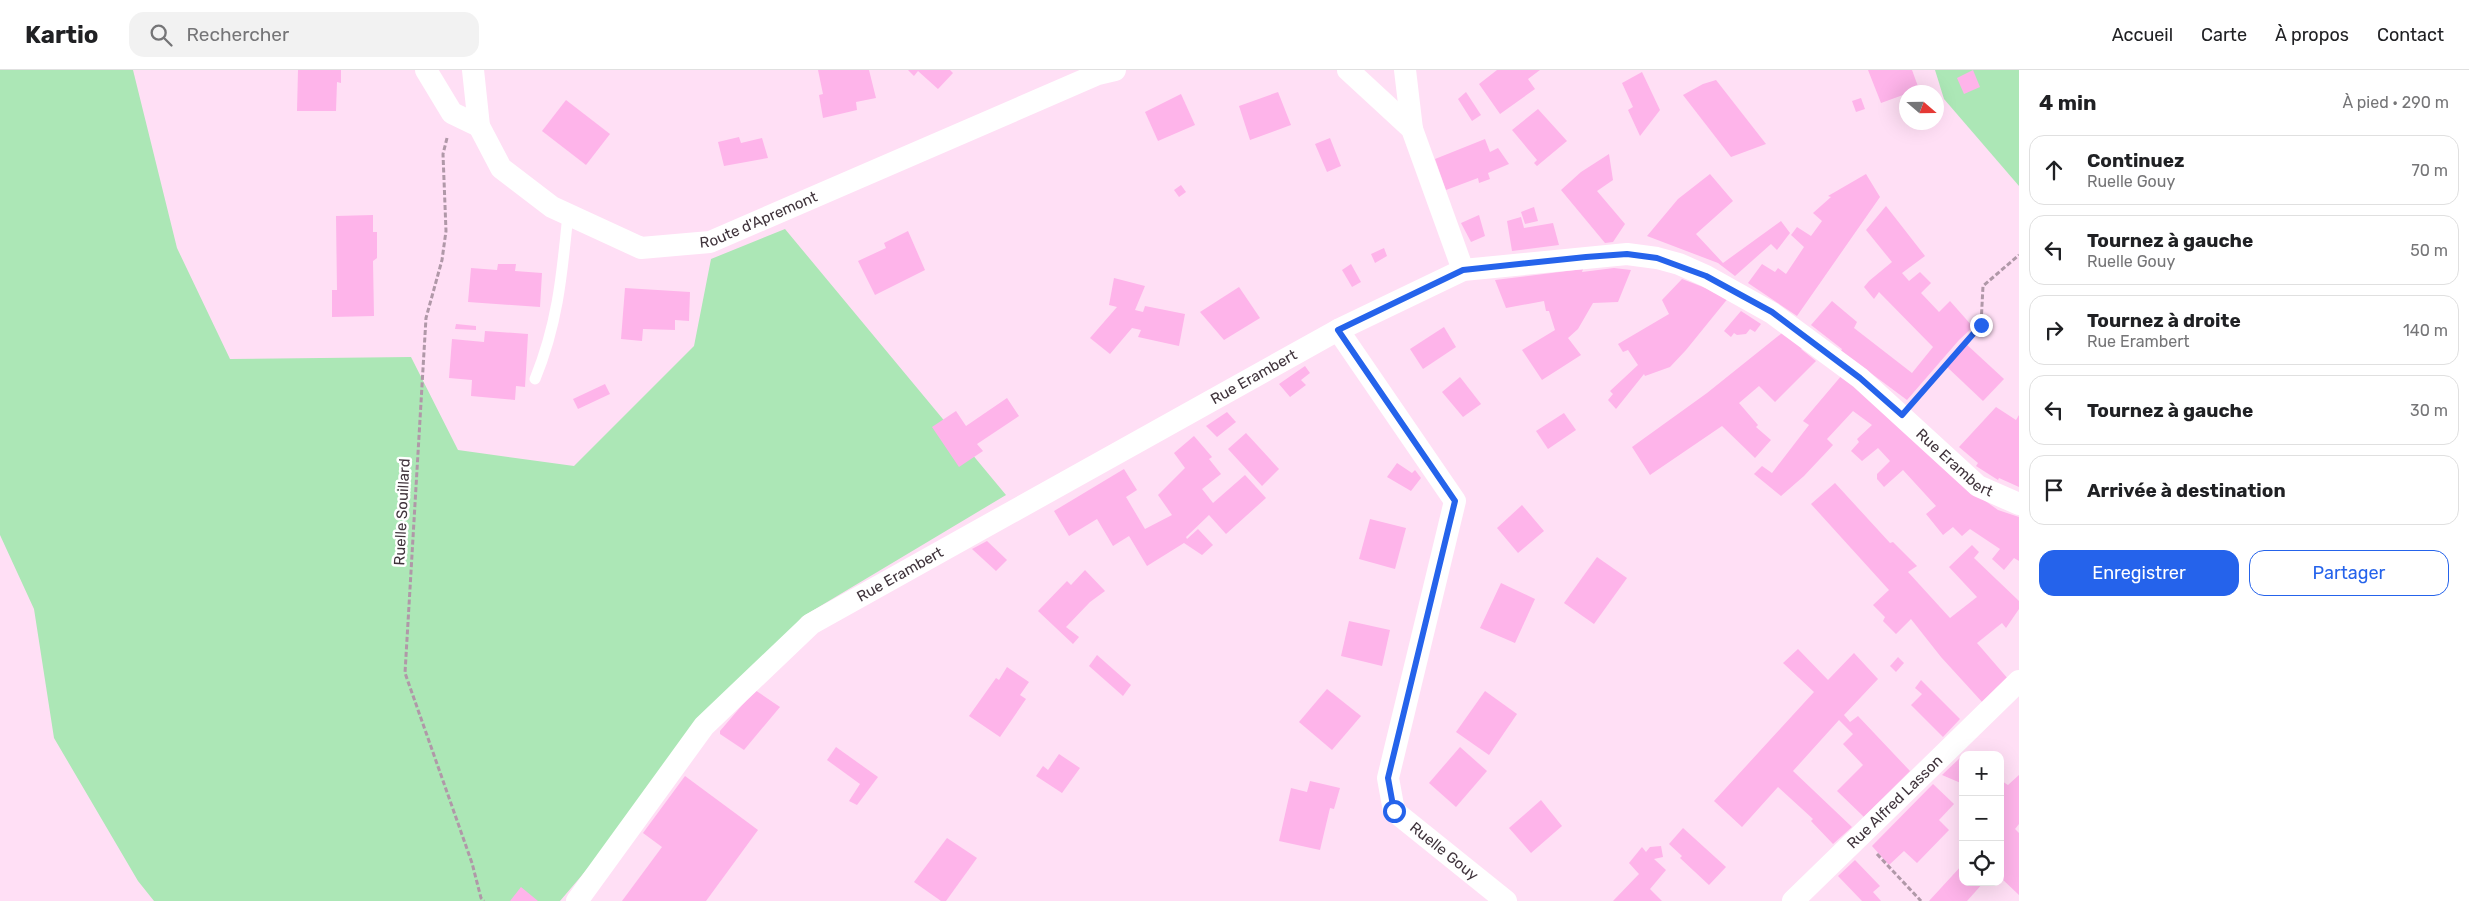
<!DOCTYPE html>
<html lang="fr">
<head>
<meta charset="utf-8">
<style>
  body { margin:0; font-family:Rubik,sans-serif; background:#f2f2f2; color:#202124 }
  .controls { position:absolute; right:15px; bottom:15px; display:grid; overflow:hidden; border-radius:10px; box-shadow:0 5px 20px #0002 }
  .controls button { width:45px; height:45px; display:grid; place-items:center; padding:0; border:0; border-bottom:1px solid #e0e0e0; background:#fff; color:#202124; font:25px sans-serif }
  .compass { position:absolute; left:1899px; top:15px; width:45px; height:45px; border-radius:50%; background:#fff; box-shadow:0 5px 20px #0002; rotate:110deg }
  .stop { position:absolute; width:15px; height:15px; margin:-11px; border:4px solid #2563eb; border-radius:50%; background:#fff }
  .stop.end { background:#2563eb; border-color:#fff; box-shadow:0 1px 5px #0008 }
  .list { margin:0; padding:0; list-style:none }
  h2 { display:flex; justify-content:space-between; align-items:center; height:65px; margin:0; padding:0 20px; font-size:21px }
  h2 small { font-size:16px; font-weight:400; color:#757577 }
  .list li { display:grid; grid-template-columns:32px 1fr auto; gap:15px; align-items:center; box-sizing:border-box; height:70px; margin:0 10px 10px; padding:0 10px; border:1px solid #e0e0e0; border-radius:15px }
  .list b { display:block; font-size:19px; white-space:nowrap }
  .list p { margin:0; font-size:16px; white-space:nowrap; color:#757577 }
  .list em { font-size:16px; font-style:normal; color:#757577 }
  .actions { display:flex; gap:10px; padding:15px 20px }
  .actions a { flex:1; padding:11px 0; border:1px solid #2563eb; border-radius:15px; text-align:center; font-size:18px; color:#2563eb }
  .actions .main { background:#2563eb; color:#fff }
  .icon { flex:none; width:28px; height:28px; fill:none; stroke:currentColor; stroke-width:2; stroke-linecap:round; stroke-linejoin:round }
  .map { position:relative; flex:none; width:2019px; height:831px; overflow:hidden }
  header { display:flex; align-items:center; gap:30px; box-sizing:border-box; height:70px; padding:0 25px; background:#fff; border-bottom:1px solid #e0e0e0 }
  header strong { font-size:24px }
  nav { display:flex; gap:28px; margin-inline-start:auto; font-size:18px }
  .search { width:350px; height:45px; background:#f2f2f2; display:flex; align-items:center; gap:12px; box-sizing:border-box; padding:0 18px; border-radius:15px; color:#757577; font-size:19px }
  main { display:flex }
  aside { flex:1; background:#fff }
  .map>svg:first-child { display:block }
</style>
</head>
<body>
<header>
<strong>Kartio</strong>
<div class="search"><svg class="icon" aria-label="search" viewBox="0 0 24 24"><circle cx="10" cy="10" r="6"/><path d="M15 15l6 6"/></svg>Rechercher</div>
<nav><a>Accueil</a><a>Carte</a><a>À propos</a><a>Contact</a></nav>
</header>
<main>
<div class="map">
<svg width="2019" height="831" viewBox="0 0 2019 831">
  <rect width="100%" height="100%" fill="#ffdff5"/>
  <g fill="#ace7b6">
    <path d="M0,0H133L177,178L230,289L411,287L458,380L574,396L694,276L711,189L785,159L1006,425L802,547L560,831H154L138,811L54,668L34,539L0,465Z"/>
    <path d="M1935,0H2019V116L1944,29Z"/>
  </g>
  <g fill="#feb4ea">
    <path d="M298,0H341V13L337,12L336,41H297Z"/>
    <path d="M818,0H869L876,28L856,32L857,40L823,48L819,25L823,24Z"/>
    <path d="M908,0H950L953,3L938,19L918,1L914,6Z"/>
    <path d="M1497,0H1540L1528,9L1535,19L1500,44L1479,14Z"/>
    <path d="M1868,0H1912L1920,22H1906V35L1903,25L1881,33Z"/>
    <path d="M1973,0L1980,17L1964,24L1957,8Z"/>
    <path d="M1642,2L1660,40L1640,66L1628,40L1633,37L1622,13Z"/>
    <path d="M1716,10L1766,74L1731,87L1683,25L1703,14Z"/>
    <path d="M1278,22L1291,55L1250,70L1239,36Z"/>
    <path d="M1466,22L1481,45L1472,51L1458,29Z"/>
    <path d="M1181,24L1195,55L1158,71L1145,42Z"/>
    <path d="M1861,28L1865,39L1856,42L1852,31Z"/>
    <path d="M566,30L610,64L586,95L542,61Z"/>
    <path d="M1538,39L1567,71L1537,96L1534,93L1537,90L1512,60Z"/>
    <path d="M739,67L741,73L762,68L768,88L724,96L718,72Z"/>
    <path d="M1330,68L1341,96L1327,102L1315,74Z"/>
    <path d="M1485,69L1490,82L1498,78L1509,94L1488,103L1490,109L1479,113L1478,108L1446,120L1435,89Z"/>
    <path d="M1609,84L1613,110L1597,121L1625,154L1613,172L1605,173L1561,120L1581,102Z"/>
    <path d="M1710,104L1733,131L1696,164L1723,193L1781,151L1790,163L1777,180L1771,174L1735,206L1718,193L1647,166L1678,129Z"/>
    <path d="M1866,104L1880,127L1797,246L1748,213L1762,194L1775,202L1778,198L1786,204L1804,177L1791,165L1797,157L1811,166L1822,151L1813,143L1831,127L1828,126Z"/>
    <path d="M1181,115L1186,122L1179,127L1174,120Z"/>
    <path d="M1886,136L1925,186L1902,203L1909,211L1920,202L1931,213L1921,223L1939,242L1950,231L1973,257L1959,270L1907,330L1841,281L1842,279L1811,255L1832,231L1857,252L1854,258L1912,303L1933,277L1879,222L1874,229L1864,217L1869,211L1892,192L1866,160Z"/>
    <path d="M1534,137L1538,151L1525,154L1521,142Z"/>
    <path d="M373,145V162H377V188L373,191L374,246L332,247V220H337L336,146Z"/>
    <path d="M1479,145L1485,166L1471,172L1461,153Z"/>
    <path d="M1521,147L1524,158L1553,153L1559,175L1512,181L1507,151Z"/>
    <path d="M908,161L925,200L875,225L858,191L886,178L884,173Z"/>
    <path d="M1384,178L1387,186L1375,193L1371,184Z"/>
    <path d="M498,194H516L515,201L542,203L540,237L468,232L471,198L497,200Z"/>
    <path d="M1351,194L1361,212L1352,217L1342,200Z"/>
    <path d="M1614,198L1631,200L1618,232L1593,233L1578,259L1568,268L1581,285L1542,310L1522,280L1555,260L1549,241H1546L1544,231L1506,238L1495,210L1583,199L1582,202Z"/>
    <path d="M1114,208L1145,216L1135,240L1143,242L1145,236L1185,244L1179,276L1138,267L1141,260L1132,258L1110,284L1090,268L1117,237L1109,235Z"/>
    <path d="M1682,209L1729,227L1686,280L1670,297L1645,306L1644,304L1616,339L1608,330L1613,324L1610,321L1638,295L1628,280L1623,282L1618,274L1669,244L1662,230Z"/>
    <path d="M1239,217L1260,248L1224,270L1200,242Z"/>
    <path d="M625,218L690,222L689,251L675,250V260L643,259L642,271L621,269Z"/>
    <path d="M1741,241L1761,254L1755,262L1750,259L1746,264L1737,265L1734,263L1731,267L1724,261Z"/>
    <path d="M456,254L476,256V260L455,259Z"/>
    <path d="M1444,257L1456,277L1423,299L1410,279Z"/>
    <path d="M485,261L528,264L525,317L516,316L515,330L471,326L472,310L449,308L452,269L484,272Z"/>
    <path d="M1782,263L1803,277L1801,279L1816,291L1775,332L1759,316L1739,333L1758,355L1756,357L1771,370L1755,388L1722,356L1650,405L1632,377L1707,323Z"/>
    <path d="M1965,273L2004,309L1983,331L1946,296Z"/>
    <path d="M1305,296L1310,303L1301,310L1306,315L1290,327L1279,314Z"/>
    <path d="M1842,305L1984,430L1998,440L2019,447V491L2014,488L2004,500L1992,489L2000,479L1970,459L1962,466L1953,457L1943,465L1926,444L1936,436L1903,400L1884,417L1877,409V404L1890,391L1878,378L1862,391L1851,381L1859,372L1857,369L1872,355L1853,341L1827,369L1833,375L1804,406L1781,426L1754,404L1762,396L1772,403L1809,355L1803,351Z"/>
    <path d="M1460,307L1481,334L1463,347L1442,322Z"/>
    <path d="M605,314L610,324L578,339L573,329Z"/>
    <path d="M1007,328L1019,346L977,374L983,381L959,397L932,357L956,341L966,356Z"/>
    <path d="M1996,337L2016,350L2019,345V417L1999,408L1998,410L1976,396L1978,393L1959,377Z"/>
    <path d="M1227,342L1236,352L1217,367L1206,356Z"/>
    <path d="M1564,343L1576,360L1548,379L1536,361Z"/>
    <path d="M1246,363L1279,399L1262,416L1228,379Z"/>
    <path d="M1194,366L1212,387L1209,389L1221,404L1202,419L1213,433L1245,405L1266,428L1226,464L1209,445L1186,467L1187,469L1198,459L1213,475L1202,485L1184,473L1147,496L1129,466L1113,476L1097,449L1069,466L1054,441L1124,399L1137,420L1126,427L1145,459L1172,445L1158,425L1185,398L1174,383Z"/>
    <path d="M1397,393L1412,403L1415,400L1421,408L1411,421L1387,407Z"/>
    <path d="M1835,413L1890,473L1893,472L1917,496L1908,502L1950,548L1977,527L1949,497L1972,475L1979,482L1974,488L2019,531V539L2006,558L2002,553L1977,573L2009,610L1983,633L1941,587L1911,549L1896,564L1883,551L1885,547L1873,535L1889,520L1811,434Z"/>
    <path d="M1522,435L1544,461L1518,483L1497,458Z"/>
    <path d="M1370,449L1406,458L1395,499L1359,489Z"/>
    <path d="M987,471L1007,490L996,501L972,479Z"/>
    <path d="M1597,487L1627,508L1594,554L1564,533Z"/>
    <path d="M1085,500L1105,521L1090,532L1066,557L1079,567L1073,574L1038,541L1067,511L1071,515Z"/>
    <path d="M1501,513L1535,529L1515,573L1480,558Z"/>
    <path d="M1349,551L1390,560L1382,596L1341,586Z"/>
    <path d="M1798,579L1828,610L1854,583L1878,609L1844,645L1850,652L1858,646L1910,701L1864,747L1837,721L1863,695L1843,674L1853,664L1839,650L1793,701L1852,757L1833,774L1811,751L1813,749L1778,717L1742,757L1714,731L1814,622L1783,593Z"/>
    <path d="M1097,585L1131,615L1123,626L1089,596Z"/>
    <path d="M1898,587L1904,593L1896,602L1890,596Z"/>
    <path d="M1007,597L1029,612L1020,625L1026,629L1000,667L969,646L996,608L999,610Z"/>
    <path d="M1921,610L1960,649L1943,667L1911,635L1922,624L1915,618Z"/>
    <path d="M1327,619L1361,646L1332,680L1299,652Z"/>
    <path d="M755,620L780,637L744,680L720,664V661Z"/>
    <path d="M1485,621L1517,644L1489,685L1456,662Z"/>
    <path d="M836,677L878,707L857,735L849,731L860,714L827,690Z"/>
    <path d="M1460,677L1487,701L1456,737L1429,713Z"/>
    <path d="M1059,684L1080,698L1062,723L1036,706L1043,696L1048,700Z"/>
    <path d="M1963,685V714L1942,705Z"/>
    <path d="M2019,705V754L2015,759L2019,763V825L2000,807V710L2008,715Z"/>
    <path d="M685,706L758,760L706,831H622L662,777L643,763Z"/>
    <path d="M1310,711L1340,718L1334,739L1330,738L1320,780L1279,771L1291,718L1307,722Z"/>
    <path d="M1933,714L1954,734L1939,750L1949,760L1917,793L1904,781L1889,795L1872,776Z"/>
    <path d="M1541,730L1562,756L1531,783L1509,758Z"/>
    <path d="M1683,758L1726,797L1709,815L1680,788L1682,786L1669,774Z"/>
    <path d="M947,768L977,788L946,831H941L914,812Z"/>
    <path d="M1661,776L1663,787L1654,789L1666,800L1650,819L1662,831H1613L1639,804L1629,793L1642,777L1646,782L1650,777Z"/>
    <path d="M1855,790L1880,816L1873,822L1881,831H1862L1838,806Z"/>
    <path d="M1963,794V812H1984L1967,831H1929Z"/>
    <path d="M521,817L538,831H510Z"/>
  </g>
  <g fill="none" stroke-linecap="round" stroke-linejoin="round">
    <g stroke="#b098a8" stroke-width="3" stroke-dasharray="5 2.5" stroke-linecap="butt">
      <path d="M447,68L443,84L446,161L442,190L426,248L405,603L472,793L481,828L484,831"/>
      <path d="M1919,326L1981,255L1983,216L2019,185"/>
      <path d="M1877,784L1921,831"/>
    </g>
    <path stroke="#fff" stroke-width="11" d="M535,309C558,253 562,204 568,144"/>
    <g stroke="#fff" stroke-width="22">
      <path d="M426,0L452,43L479,56"/>
      <path id="s1" d="M473,0L479,56L501,98L552,137L641,178L710,172L1098,4L1115,0"/>
      <path d="M1348,0L1412,59L1463,200"/>
      <path d="M1405,0L1412,59"/>
      <path id="s2" d="M1338,260L1455,431L1388,708L1394,741L1506,831"/>
      <path id="s3" d="M577,831L704,656L811,554L1338,260L1463,200L1627,184L1657,188L1679,194L1706,206L1772,243L1860,308L1978,416L2019,434"/>
      <path id="s4" d="M1793,831L2019,611"/>
    </g>
  </g>
  <g fill="none" stroke-linecap="round" stroke-linejoin="round">
    <path stroke="#2563eb" stroke-width="6" d="M1394,741L1388,708L1455,431L1338,260L1463,200L1586,187L1627,184L1657,188L1706,206L1772,242L1860,308L1902,345L1981,255"/>
  </g>
  <g text-anchor="middle" stroke-width="5" stroke-linejoin="round" paint-order="stroke">
    <g font-size="15" fill="#40343c" stroke="#fff">
      <text dy="5" stroke="none"><textPath href="#s1" startOffset="388">Route d'Apremont</textPath></text>
      <text dy="5" stroke="none"><textPath href="#s3" startOffset="871">Rue Erambert</textPath></text>
      <text dy="5" stroke="none"><textPath href="#s3" startOffset="1666">Rue Erambert</textPath></text>
      <text transform="translate(402 442) rotate(-87)" y="5">Ruelle Souillard</text>
      <text dy="5" stroke="none"><textPath href="#s3" startOffset="466">Rue Erambert</textPath></text>
      <text dy="5" stroke="none"><textPath href="#s4" startOffset="142">Rue Alfred Lasson</textPath></text>
      <text dy="5" stroke="none"><textPath href="#s2" startOffset="590">Ruelle Gouy</textPath></text>
    </g>
  </g>
</svg>
<div class="controls">
<button>+</button>
<button>−</button>
<button><svg class="icon" aria-label="locate" viewBox="0 0 24 24"><circle cx="12" cy="12" r="6"/><path d="M12 2v4M12 18v4M2 12h4M18 12h4"/></svg></button>
</div>
<svg class="compass" viewBox="-18 -18 36 36"><path d="M0-13l5 13h-10z" fill="#e53935"/><path d="M0 13l5-13h-10z" fill="#757577"/></svg>
<div class="stop" style="left:1394px;top:741px"></div>
<div class="stop end" style="left:1981px;top:255px"></div>
</div>
<aside>
<h2>4 min<small>À pied · 290 m</small></h2>
<ul class="list">
<li><svg class="icon" aria-label="ahead" viewBox="0 0 24 24"><path d="M12 20V5M6 11l6-6 6 6"/></svg><div><b>Continuez</b><p>Ruelle Gouy</p></div><em>70 m</em></li>
<li><svg class="icon" aria-label="left" viewBox="0 0 24 24"><path d="M17 20v-9H6M10 6l-5 5 5 5"/></svg><div><b>Tournez à gauche</b><p>Ruelle Gouy</p></div><em>50 m</em></li>
<li><svg class="icon" aria-label="right" viewBox="0 0 24 24"><path d="M7 20v-9h11M14 6l5 5-5 5"/></svg><div><b>Tournez à droite</b><p>Rue Erambert</p></div><em>140 m</em></li>
<li><svg class="icon" aria-label="left" viewBox="0 0 24 24"><path d="M17 20v-9H6M10 6l-5 5 5 5"/></svg><div><b>Tournez à gauche</b></div><em>30 m</em></li>
<li><svg class="icon" aria-label="arrive" viewBox="0 0 24 24"><path d="M6 21V4h12l-3 4 3 4H6"/></svg><div><b>Arrivée à destination</b></div></li>
</ul>
<div class="actions"><a class="main">Enregistrer</a><a>Partager</a></div>
</aside>
</main>
</body>
</html>
